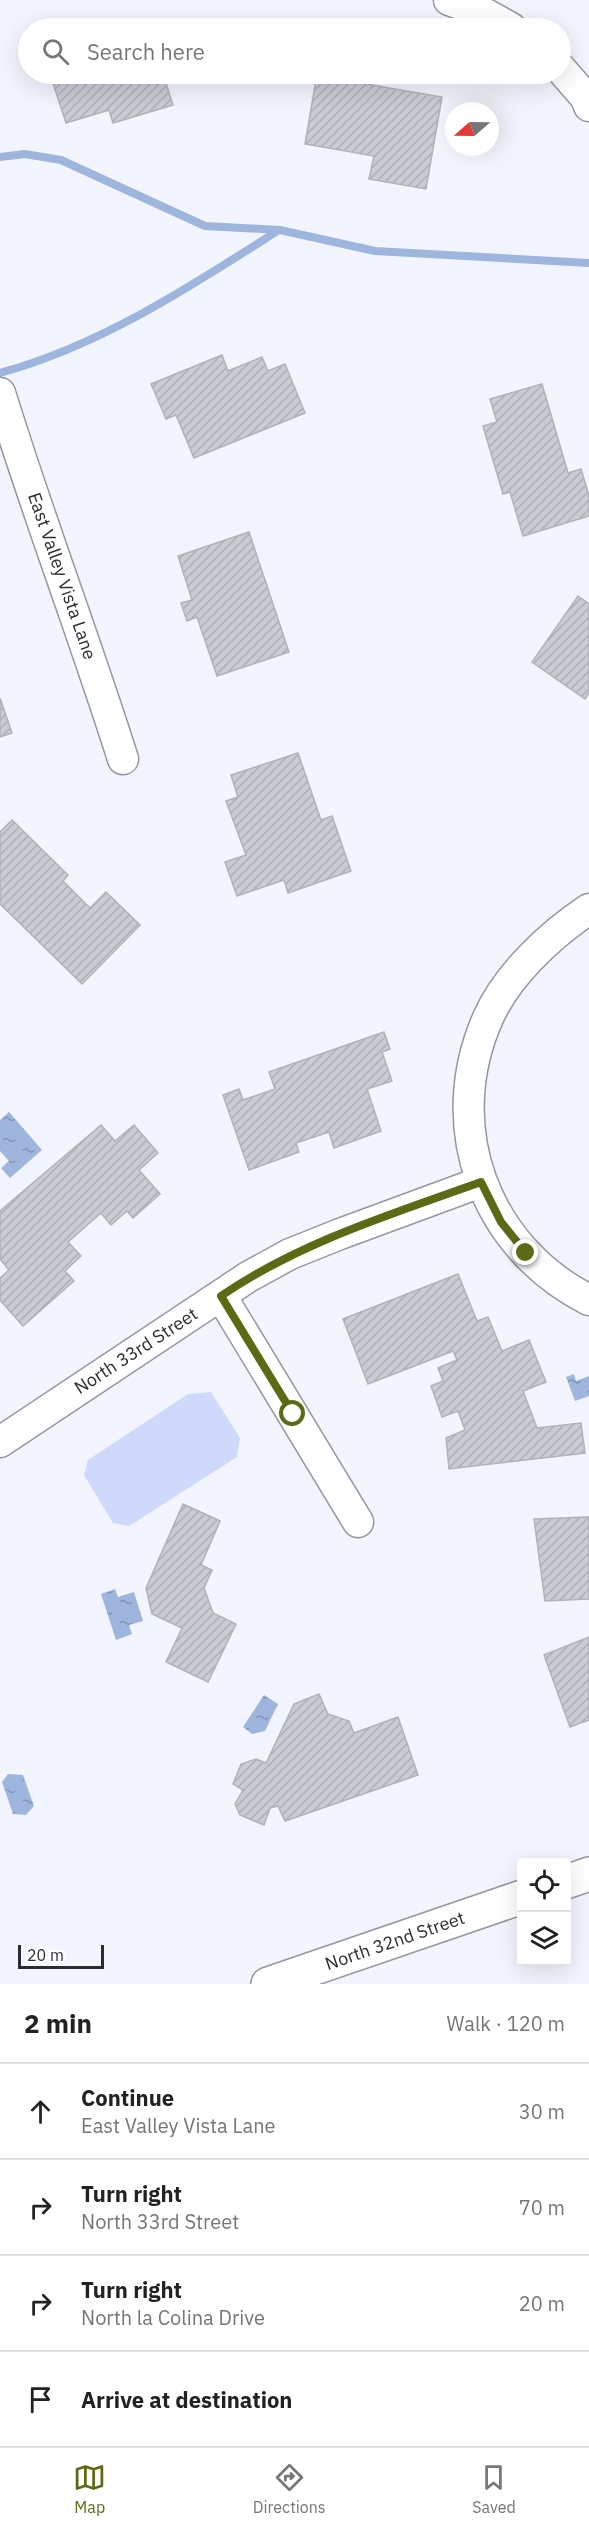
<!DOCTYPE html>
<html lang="en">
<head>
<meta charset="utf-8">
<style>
  body { margin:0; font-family:"IBM Plex Sans",sans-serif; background:#f2f2f2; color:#222 }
  .controls { position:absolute; right:18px; bottom:18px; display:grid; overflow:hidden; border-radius:6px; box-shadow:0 6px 24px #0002 }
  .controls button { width:54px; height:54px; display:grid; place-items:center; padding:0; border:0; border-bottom:2px solid #e0e0e0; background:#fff; color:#222; font:30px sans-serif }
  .compass { position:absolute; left:445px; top:102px; width:54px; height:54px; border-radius:50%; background:#fff; box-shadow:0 6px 24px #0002; rotate:250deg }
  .scale { position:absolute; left:18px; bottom:15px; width:86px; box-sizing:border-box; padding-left:6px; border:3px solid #2b2c30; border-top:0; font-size:16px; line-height:21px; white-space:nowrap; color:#2b2c30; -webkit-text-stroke:4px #fff; paint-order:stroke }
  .stop { position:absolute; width:18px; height:18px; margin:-14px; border:4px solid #5b6a14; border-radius:50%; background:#fff }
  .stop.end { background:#5b6a14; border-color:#fff; box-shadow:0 2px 6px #0008 }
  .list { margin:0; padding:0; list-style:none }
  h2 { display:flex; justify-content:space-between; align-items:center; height:78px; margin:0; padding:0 24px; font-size:26px }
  h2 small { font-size:20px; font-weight:400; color:#767676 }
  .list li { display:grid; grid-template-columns:39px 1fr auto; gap:18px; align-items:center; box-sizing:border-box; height:96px; padding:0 24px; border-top:2px solid #e0e0e0 }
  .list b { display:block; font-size:22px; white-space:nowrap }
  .list p { margin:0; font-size:20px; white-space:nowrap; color:#767676 }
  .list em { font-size:20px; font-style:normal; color:#767676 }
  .icon { flex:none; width:33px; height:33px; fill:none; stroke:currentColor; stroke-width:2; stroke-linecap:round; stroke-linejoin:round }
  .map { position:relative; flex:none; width:589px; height:1984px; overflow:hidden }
  .search { position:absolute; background:#fff; box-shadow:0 6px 24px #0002; left:18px; right:18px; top:18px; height:66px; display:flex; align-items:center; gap:15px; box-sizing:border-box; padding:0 21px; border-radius:33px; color:#767676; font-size:22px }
  .sheet { height:462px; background:#fff }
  nav { display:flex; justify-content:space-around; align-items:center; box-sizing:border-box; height:84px; border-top:2px solid #e0e0e0; background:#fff; font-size:16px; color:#767676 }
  nav a { display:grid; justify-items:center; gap:3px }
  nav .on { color:#5b6a14 }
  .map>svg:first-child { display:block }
</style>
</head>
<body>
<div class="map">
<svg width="589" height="1984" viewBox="0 0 589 1984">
  <defs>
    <pattern id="water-ripples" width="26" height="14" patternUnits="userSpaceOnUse" patternTransform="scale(1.5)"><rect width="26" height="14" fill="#9eb5dd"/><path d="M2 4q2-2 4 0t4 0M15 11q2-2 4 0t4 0" fill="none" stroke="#8193b4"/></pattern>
    <pattern id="building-hatch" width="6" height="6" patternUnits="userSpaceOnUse" patternTransform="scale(1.5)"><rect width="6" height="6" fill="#cbcbd5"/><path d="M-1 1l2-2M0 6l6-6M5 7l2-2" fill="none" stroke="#aeaeb7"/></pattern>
  </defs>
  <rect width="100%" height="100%" fill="#f2f5fd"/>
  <path fill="#cfd9fc" d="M211,1392L240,1438L237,1457L129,1526L113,1523L84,1475L88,1460L188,1394Z"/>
  <g fill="url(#water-ripples)">
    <path d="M9,1112L42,1150L10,1178L1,1168L9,1161L0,1151V1120Z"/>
    <path d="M574,1374L576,1381L589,1376V1396L575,1401L566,1377Z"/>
    <path d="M115,1589L118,1597L134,1592L143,1621L129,1625L132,1634L116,1640L101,1594Z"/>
    <path d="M264,1695L278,1704L265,1731L252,1734L243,1727Z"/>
    <path d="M8,1774L23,1775L34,1806L26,1815L13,1814L2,1782Z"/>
  </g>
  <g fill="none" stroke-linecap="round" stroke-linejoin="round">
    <g stroke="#9eb5dd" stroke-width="8">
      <path d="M0,157L25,154L61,160L205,226L280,230L375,251L589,263"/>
      <path d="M0,373C102,345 191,286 279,230"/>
    </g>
  </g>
  <g fill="url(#building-hatch)" stroke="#b1b1bb" stroke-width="1.5">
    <path d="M50,74H163L173,105L113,123L109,110L66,123Z"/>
    <path d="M317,74H361L360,83L442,97L426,189L369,179L374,156L305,144Z"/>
    <path d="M222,355L228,371L262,357L268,371L285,364L305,413L194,458L176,415L166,419L151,384Z"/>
    <path d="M542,384L568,473L581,469L589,496V516L523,536L510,492L503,494L483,426L497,422L490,399Z"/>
    <path d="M249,532L289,652L217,676L197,617L187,621L181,603L192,600L178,556Z"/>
    <path d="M578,596L589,604V693L585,699L532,662Z"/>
    <path d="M0,698L12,733L0,737Z"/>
    <path d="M298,753L321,820L332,816L351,871L288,893L284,880L237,896L225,862L246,855L226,801L238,797L231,775Z"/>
    <path d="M12,820L68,875L63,881L90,908L106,892L140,925L82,984L0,904V832Z"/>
    <path d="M384,1032L390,1049L382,1052L392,1081L367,1089L381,1131L334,1148L329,1132L296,1143L299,1152L249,1170L223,1095L239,1089L243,1100L275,1089L269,1072Z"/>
    <path d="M101,1125L115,1141L134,1125L158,1153L139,1170L160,1194L133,1218L127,1211L111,1225L101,1213L68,1242L81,1256L65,1271L74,1281L23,1326L0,1300V1278L9,1270L0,1259V1211Z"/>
    <path d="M458,1274L477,1321L488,1317L502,1351L529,1340L546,1382L523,1391L537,1428L581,1423L585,1453L449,1469L446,1438L465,1430L458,1411L442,1417L431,1386L443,1381L438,1368L457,1360L453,1351L368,1384L343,1319Z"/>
    <path d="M183,1504L220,1521L201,1565L212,1570L204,1588L213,1613L236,1624L208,1682L166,1662L182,1628L152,1614L146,1588Z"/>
    <path d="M589,1517V1599L545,1601L534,1519Z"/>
    <path d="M589,1637V1720L570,1727L544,1655Z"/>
    <path d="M319,1694L328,1714L349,1721L354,1733L398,1717L418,1775L285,1821L278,1806L270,1808L264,1825L240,1815L235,1804L243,1790L233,1784L241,1764L256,1759L266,1763L294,1704Z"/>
  </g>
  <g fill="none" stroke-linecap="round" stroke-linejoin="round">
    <defs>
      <g id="street">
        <path d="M449,0L484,13L511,28"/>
        <path d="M560,68L586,98L589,106"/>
        <path d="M0,393C38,516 84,636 123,759"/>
        <path d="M589,909C550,935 507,975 488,1018C440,1126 484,1247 589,1300"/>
        <path d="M221,1296L358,1522"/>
        <path d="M0,1442L248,1277L290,1254L340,1234L481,1182"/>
      </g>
      <g id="secondary">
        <path d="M566,1882L589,1874"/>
        <path d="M268,1984L522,1897"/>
      </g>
    </defs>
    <use href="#street" stroke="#9497a1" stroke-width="33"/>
    <use href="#secondary" stroke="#9497a1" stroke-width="36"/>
    <use href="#street" stroke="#fff" stroke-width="30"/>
    <use href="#secondary" stroke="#fff" stroke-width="33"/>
  </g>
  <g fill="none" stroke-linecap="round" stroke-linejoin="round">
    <path stroke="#5b6a14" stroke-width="8" d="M293,1414L221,1296C300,1242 392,1214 481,1182L501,1222L526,1253"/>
  </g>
  <g text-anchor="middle" stroke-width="4.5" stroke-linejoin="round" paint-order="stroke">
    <g font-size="18" fill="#2b2c30" stroke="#fff">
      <text transform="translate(62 576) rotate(71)" y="6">East Valley Vista Lane</text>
      <text transform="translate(136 1351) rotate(-33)" y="6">North 33rd Street</text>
      <text transform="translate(395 1941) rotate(-19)" y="6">North 32nd Street</text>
    </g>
  </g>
</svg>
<div class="controls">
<button><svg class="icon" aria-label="locate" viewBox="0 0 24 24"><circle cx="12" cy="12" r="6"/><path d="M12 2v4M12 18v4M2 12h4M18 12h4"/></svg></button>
<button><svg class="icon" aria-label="layers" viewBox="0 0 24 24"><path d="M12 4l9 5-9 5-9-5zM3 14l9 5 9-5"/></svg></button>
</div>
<svg class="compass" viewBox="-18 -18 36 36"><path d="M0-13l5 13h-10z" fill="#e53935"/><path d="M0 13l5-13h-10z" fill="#767676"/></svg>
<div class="scale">20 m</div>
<div class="stop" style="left:293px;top:1414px"></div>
<div class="stop end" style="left:526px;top:1253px"></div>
<div class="search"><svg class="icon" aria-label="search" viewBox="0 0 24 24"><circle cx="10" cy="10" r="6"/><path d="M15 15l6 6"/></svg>Search here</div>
</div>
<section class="sheet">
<h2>2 min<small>Walk · 120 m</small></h2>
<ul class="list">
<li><svg class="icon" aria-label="ahead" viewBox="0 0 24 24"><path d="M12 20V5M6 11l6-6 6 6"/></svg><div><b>Continue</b><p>East Valley Vista Lane</p></div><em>30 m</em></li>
<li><svg class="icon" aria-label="right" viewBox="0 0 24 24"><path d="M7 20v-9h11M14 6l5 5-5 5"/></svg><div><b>Turn right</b><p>North 33rd Street</p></div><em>70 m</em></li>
<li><svg class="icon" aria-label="right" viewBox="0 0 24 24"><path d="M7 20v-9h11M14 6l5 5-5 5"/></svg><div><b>Turn right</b><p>North la Colina Drive</p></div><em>20 m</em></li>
<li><svg class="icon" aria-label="arrive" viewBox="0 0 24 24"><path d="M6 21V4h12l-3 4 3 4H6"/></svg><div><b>Arrive at destination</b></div></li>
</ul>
</section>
<nav>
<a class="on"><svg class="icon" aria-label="map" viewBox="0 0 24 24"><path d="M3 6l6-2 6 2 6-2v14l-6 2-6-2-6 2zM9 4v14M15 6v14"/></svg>Map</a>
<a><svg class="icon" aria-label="directions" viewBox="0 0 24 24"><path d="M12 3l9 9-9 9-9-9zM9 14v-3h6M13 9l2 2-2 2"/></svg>Directions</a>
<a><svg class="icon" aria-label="saved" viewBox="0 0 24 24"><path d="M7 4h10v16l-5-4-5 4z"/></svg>Saved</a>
</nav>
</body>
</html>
